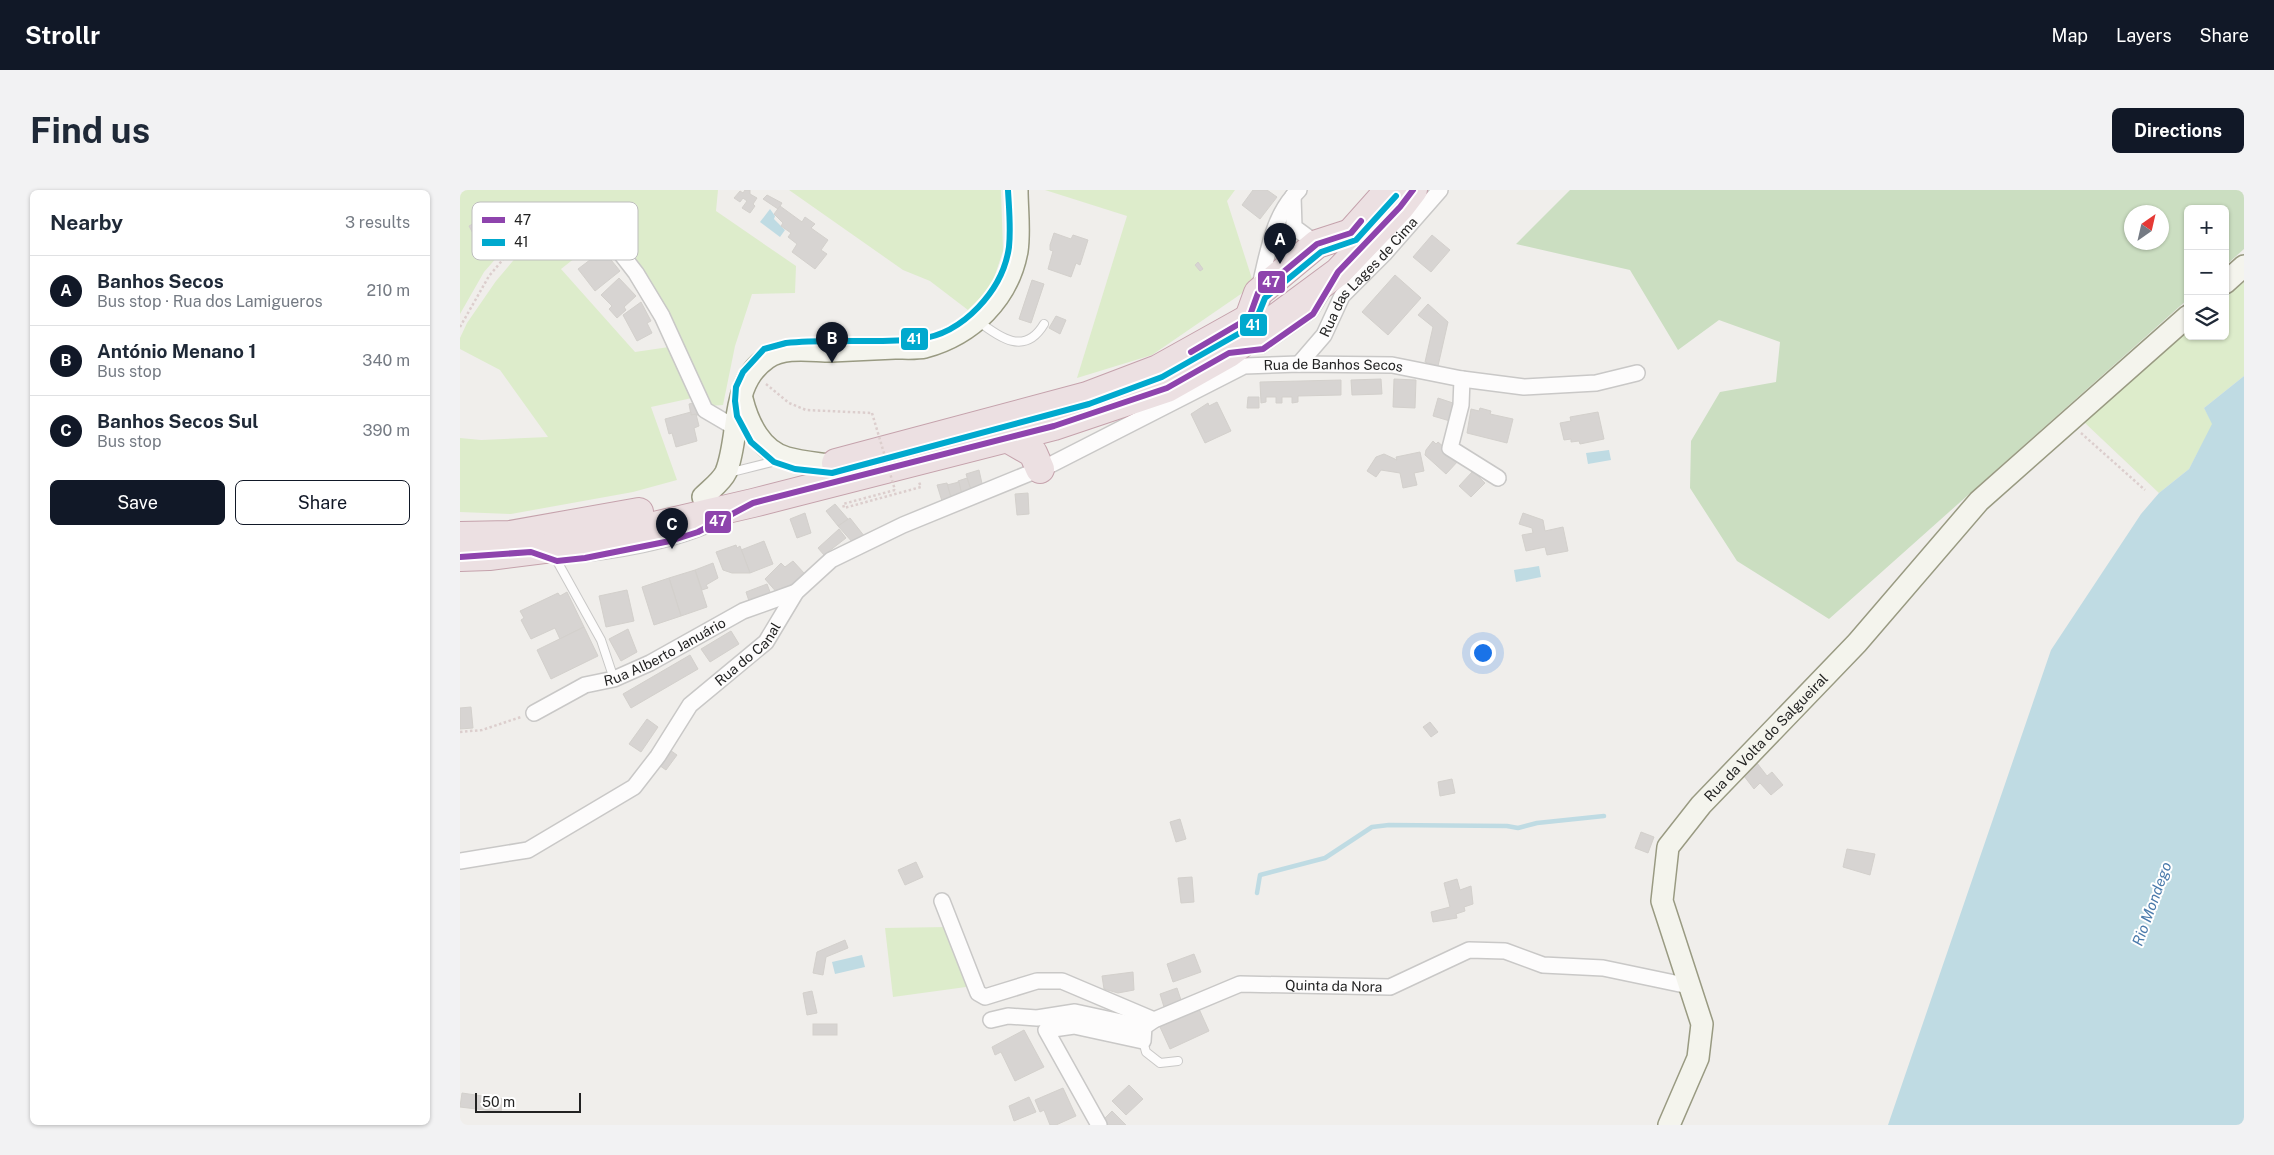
<!DOCTYPE html>
<html lang="en">
<head>
<meta charset="utf-8">
<style>
  body { margin:0; font-family:"Public Sans",sans-serif; background:#f2f2f3; color:#1f2937 }
  .controls { position:absolute; right:15px; top:15px; display:grid; overflow:hidden; border-radius:8px; box-shadow:0 1px 4px #0004 }
  .controls button { width:45px; height:45px; display:grid; place-items:center; padding:0; border:0; border-bottom:1px solid #e0e1e3; background:#fff; color:#1f2937; font:25px sans-serif }
  .compass { position:absolute; left:1664px; top:15px; width:45px; height:45px; border-radius:50%; background:#fff; box-shadow:0 1px 4px #0004; rotate:34deg }
  .scale { position:absolute; left:15px; bottom:12px; width:106px; box-sizing:border-box; padding-left:5px; border:2px solid #222; border-top:0; font-size:14px; line-height:18px; white-space:nowrap; color:#222; -webkit-text-stroke:4px #fff; paint-order:stroke }
  .you { position:absolute; left:1022px; top:462px; width:18px; height:18px; margin:-12px; border:4px solid #fff; border-radius:50%; background:#1a73e8; box-shadow:0 0 0 8px #1a73e833 }
  .badge { display:grid; place-items:center; width:32px; height:32px; border-radius:50%; background:#111827; color:#fff; font-size:16px; font-weight:700 }
  .pin { position:absolute; translate:-50% -41px; filter:drop-shadow(0 1px 2px #0008) }
  .pin::after { content:''; position:absolute; top:26px; width:18px; height:15px; background:inherit; clip-path:polygon(0 0,100% 0,50% 100%) }
  .list { margin:0; padding:0; list-style:none }
  h2 { display:flex; justify-content:space-between; align-items:center; height:65px; margin:0; padding:0 20px; font-size:21px }
  h2 small { font-size:16px; font-weight:400; color:#747a83 }
  .list li { display:grid; grid-template-columns:32px 1fr auto; gap:15px; align-items:center; box-sizing:border-box; height:70px; padding:0 20px; border-top:1px solid #e0e1e3 }
  .list b { display:block; font-size:19px; white-space:nowrap }
  .list p { margin:0; font-size:16px; white-space:nowrap; color:#747a83 }
  .list em { font-size:16px; font-style:normal; color:#747a83 }
  .actions { display:flex; gap:10px; padding:15px 20px }
  .actions a { flex:1; padding:11px 0; border:1px solid #111827; border-radius:8px; text-align:center; font-size:18px; color:#111827 }
  .actions .main { background:#111827; color:#fff }
  .icon { flex:none; width:28px; height:28px; fill:none; stroke:currentColor; stroke-width:2; stroke-linecap:round; stroke-linejoin:round }
  .map { position:relative; flex:none; width:1784px; height:935px; overflow:hidden; border-radius:8px }
  header { display:flex; align-items:center; gap:30px; box-sizing:border-box; height:70px; padding:0 25px; background:#111827; color:#fff }
  header strong { font-size:24px }
  nav { display:flex; gap:28px; margin-inline-start:auto; font-size:18px }
  .intro { display:flex; align-items:center; justify-content:space-between; box-sizing:border-box; height:120px; padding:0 30px }
  h1 { margin:0; font-size:35px }
  .button { padding:12px 22px; border-radius:8px; background:#111827; color:#fff; font-size:18px; font-weight:700 }
  main { display:flex; gap:30px; padding:0 30px }
  aside { flex:1; background:#fff; border-radius:8px; box-shadow:0 1px 4px #0004 }
  .map>svg:first-child { display:block }
</style>
</head>
<body>
<header>
<strong>Strollr</strong>
<nav><a>Map</a><a>Layers</a><a>Share</a></nav>
</header>
<div class="intro"><h1>Find us</h1><a class="button">Directions</a></div>
<main>
<aside>
<h2>Nearby<small>3 results</small></h2>
<ul class="list">
<li><span class="badge">A</span><div><b>Banhos Secos</b><p>Bus stop · Rua dos Lamigueros</p></div><em>210 m</em></li>
<li><span class="badge">B</span><div><b>António Menano 1</b><p>Bus stop</p></div><em>340 m</em></li>
<li><span class="badge">C</span><div><b>Banhos Secos Sul</b><p>Bus stop</p></div><em>390 m</em></li>
</ul>
<div class="actions"><a class="main">Save</a><a>Share</a></div>
</aside>
<div class="map">
<svg width="1784" height="935" viewBox="0 0 1784 935">
  <rect width="100%" height="100%" fill="#f0eeeb"/>
  <g fill="#ddeccb">
    <path d="M0,0H258L256,21L336,76L335,103L292,104L275,156L263,215L249,216L150,39L123,13L86,18L53,49L24,82L0,124Z"/>
    <path d="M329,0H541L543,61L531,97L508,120L470,91L443,80Z"/>
    <path d="M585,0H775L767,11L794,95L692,165L617,188L667,26Z"/>
    <path d="M118,29L139,49L101,79L175,162L209,157L232,208L191,217L217,290L173,302L51,324L0,322V248L21,250L88,247L40,180L0,159V148L7,133L36,91L63,59L93,32Z"/>
    <path d="M1784,92V186L1744,218L1753,234L1729,279L1699,303L1624,232L1728,141V146H1765V108Z"/>
    <path d="M487,737L506,792V797L433,807L425,738Z"/>
  </g>
  <path fill="#cbdec1" fill-rule="evenodd" d="M1110,0H1784V59L1765,76V19H1728V109L1369,429L1277,371L1230,298L1231,251L1260,202L1316,192L1320,152L1259,130L1218,160L1170,80L1056,54ZM1672,22H1702V52H1672Z"/>
  <g fill="#bfdbe3">
    <path d="M310,19L315,26L314,29L325,40L320,47L300,32Z"/>
    <path d="M1784,186V935H1428L1591,460L1681,324L1699,303L1729,279L1752,234L1744,218Z"/>
    <path d="M1149,260L1151,270L1128,274L1126,263Z"/>
    <path d="M1079,376L1081,387L1056,392L1054,380Z"/>
    <path d="M402,765L405,777L375,784L372,772Z"/>
  </g>
  <g fill="none" stroke-linecap="round" stroke-linejoin="round">
    <path stroke="#bfdbe3" stroke-width="4.5" d="M797,703L800,685L865,668L912,637L929,635L1047,636L1058,638L1077,633L1144,626"/>
  </g>
  <g fill="#d7d4d2" stroke="#d3d0cc">
    <path d="M285,0H290V4L297,8L293,14L295,16L290,23L282,18L287,11L283,8L280,12L274,8L280,1L283,3Z"/>
    <path d="M793,0H807L817,7L800,29L782,15Z"/>
    <path d="M307,5L322,13L318,19L303,9Z"/>
    <path d="M320,16L342,32L345,27L355,34L351,38L368,50L361,60L367,64L355,79L332,62L337,54L328,47L331,43L321,36L323,33L314,24Z"/>
    <path d="M22,29L31,45L26,47L24,44L16,49L9,36Z"/>
    <path d="M594,43L611,49L613,45L628,50L620,75L616,73L611,87L588,79L593,61L590,60V55Z"/>
    <path d="M972,45L990,60L971,82L953,67Z"/>
    <path d="M143,60L160,81L135,101L118,79Z"/>
    <path d="M738,72L743,79L740,81L735,75Z"/>
    <path d="M935,85L961,108L928,145L902,122Z"/>
    <path d="M159,88L176,106L164,117L166,120L157,128L149,119L152,116L141,105Z"/>
    <path d="M572,90L584,94L571,133L559,129Z"/>
    <path d="M181,112L191,131L187,133L192,143L177,151L163,125Z"/>
    <path d="M968,114L988,132L978,176L965,172L973,137L958,125Z"/>
    <path d="M596,126L606,130L600,144L589,138Z"/>
    <path d="M921,189L922,204L892,205L891,190Z"/>
    <path d="M934,189L956,190L955,218L933,217Z"/>
    <path d="M881,190V205L838,206V212L832,213V207H822V213H816V207H806V212L801,213L800,192Z"/>
    <path d="M788,207H799V218H787Z"/>
    <path d="M978,208L996,214L990,231L973,226Z"/>
    <path d="M237,212L241,225H231L229,214Z"/>
    <path d="M757,212L771,241L745,253L731,224L748,213L749,216Z"/>
    <path d="M1020,218L1031,221L1030,224L1053,229L1047,253L1007,243L1011,219L1019,221Z"/>
    <path d="M231,222V225L236,224L239,236L234,238L237,251L216,257L212,243L209,244L205,229Z"/>
    <path d="M1138,222L1144,249L1120,254L1119,251L1111,252V249L1104,250L1100,233L1111,231L1110,227Z"/>
    <path d="M973,251L976,254L978,252L999,270L986,284L965,265L966,260Z"/>
    <path d="M960,262L964,281L954,283L957,295L943,298L940,283L921,280L916,287L907,281L916,267L924,264L937,270L936,267Z"/>
    <path d="M519,280L523,298L512,303L506,284Z"/>
    <path d="M1013,281L1025,293L1011,307L999,296Z"/>
    <path d="M507,288L512,303L502,305L498,291Z"/>
    <path d="M499,292L502,305L491,308L487,295Z"/>
    <path d="M487,293L491,308L482,311L477,295Z"/>
    <path d="M568,303L569,324L557,325L555,304Z"/>
    <path d="M375,314L388,329L378,336L366,321Z"/>
    <path d="M345,323L351,343L337,348L330,329Z"/>
    <path d="M1063,323L1083,330L1085,341L1103,337L1108,361L1087,365L1085,357L1066,361L1062,345L1073,343L1072,338L1059,334Z"/>
    <path d="M390,328L405,347L394,354L378,336Z"/>
    <path d="M379,339L386,348L364,365L358,358Z"/>
    <path d="M304,351L313,374L290,383L281,360Z"/>
    <path d="M276,355L277,358L280,356L290,383H272L263,380L256,362Z"/>
    <path d="M333,371L344,383L327,400L319,405L305,389L321,373L325,377Z"/>
    <path d="M253,373L258,388L246,395L248,398L242,400L235,380Z"/>
    <path d="M235,380L247,417L221,426L209,388Z"/>
    <path d="M209,388L221,426L194,435L182,397Z"/>
    <path d="M307,394L312,407L290,414L286,402Z"/>
    <path d="M167,400L174,431L146,437L139,406Z"/>
    <path d="M107,402L124,437L100,449L95,438L71,449L61,430L64,428L60,421L98,403L100,406Z"/>
    <path d="M124,437L138,466L91,489L77,460Z"/>
    <path d="M168,439L177,462L161,471L149,449Z"/>
    <path d="M271,441L279,454L250,472L241,459Z"/>
    <path d="M230,465L238,479L171,518L163,504Z"/>
    <path d="M11,517L13,538L0,539V518Z"/>
    <path d="M187,529L198,537L181,562L169,554Z"/>
    <path d="M970,532L978,542L971,547L963,537Z"/>
    <path d="M207,558L217,565L206,580L196,573Z"/>
    <path d="M1297,573L1307,586L1312,582L1323,595L1311,605L1300,593L1294,599L1284,586Z"/>
    <path d="M992,589L995,603L980,606L978,592Z"/>
    <path d="M720,629L726,649L716,652L710,632Z"/>
    <path d="M1181,642L1194,647L1188,663L1175,658Z"/>
    <path d="M1387,659L1415,664L1410,685L1383,677Z"/>
    <path d="M456,672L463,687L445,695L438,680Z"/>
    <path d="M732,687L734,712L721,713L718,688Z"/>
    <path d="M997,689L1000,700L1011,696L1013,714L1004,717L1005,721L996,724L997,728L973,732L971,722L990,717L984,693Z"/>
    <path d="M385,750L388,758L366,767L363,785L353,783L357,762Z"/>
    <path d="M734,764L741,782L713,792L707,774Z"/>
    <path d="M673,782L674,800L658,803L644,799L642,786Z"/>
    <path d="M717,798L721,810L704,817L700,804Z"/>
    <path d="M352,801L357,823L347,825L343,803Z"/>
    <path d="M739,819L749,841L710,859L700,837Z"/>
    <rect x="353" y="834" width="24" height="11"/>
    <path d="M564,840L584,877L555,891L541,862L535,865L532,857Z"/>
    <path d="M669,895L683,909L666,925L652,911Z"/>
    <path d="M603,898L616,926L596,935H590L584,920L580,922L575,910Z"/>
    <path d="M2,903L43,909L41,922L0,917Z"/>
    <path d="M569,907L576,922L554,931L549,916Z"/>
    <path d="M652,921L666,935H646L643,930Z"/>
  </g>
  <g fill="none" stroke-linecap="round" stroke-linejoin="round">
    <defs>
      <g id="lane">
        <path d="M518,131C540,148 565,166 584,134"/>
        <path d="M788,160L803,159L853,124L865,105"/>
        <path d="M268,283L320,270"/>
        <path d="M101,370C149,366 218,355 260,333"/>
        <path d="M97,371L141,450L154,489"/>
        <path d="M683,851L686,862L700,873L718,871"/>
      </g>
      <g id="street">
        <path d="M833,6L834,37L857,54"/>
        <path d="M145,43L176,83L202,126L245,220L274,237"/>
        <path d="M799,99C808,65 812,25 839,0"/>
        <path id="s1" d="M839,174L864,145L882,106L924,64L980,0"/>
        <path d="M1002,189L1001,215L990,258L1038,288"/>
        <path id="s2" d="M74,523L125,495L154,489L190,473L283,421L336,402"/>
        <path id="s3" d="M0,671L68,660L174,597L198,566L230,515L306,452L336,402L371,370L443,335L592,274L784,176L839,174L932,175L1002,189L1064,197L1136,193L1177,183"/>
        <path d="M482,711L518,803L525,807L577,791H602L694,830"/>
        <path d="M531,830L548,826L577,828L615,822L684,837"/>
        <path id="s4" d="M639,935L586,840L614,836L683,851L684,837L694,830L780,794L930,797L1009,760L1045,761L1083,775L1143,778L1229,796"/>
      </g>
      <g id="secondary">
        <path d="M1765,93L1784,76"/>
        <path d="M282,209C288,233 301,261 327,268C341,272 356,273 370,275"/>
        <path d="M243,307C250,300 262,291 266,282C281,244 269,194 307,168C325,156 351,161 371,161C392,160 414,159 435,158C445,158 456,159 465,157C512,144 548,109 557,61C560,41 557,20 557,0"/>
        <path id="s5" d="M1209,935L1238,868L1242,834L1202,711L1208,657L1241,615L1397,453L1519,311L1728,126"/>
      </g>
      <g id="highway">
        <path d="M888,46L929,0"/>
        <path d="M789,128L798,103L857,54L891,43"/>
        <path d="M547,248L573,263L580,279"/>
        <path d="M376,273L627,206L698,179L793,126"/>
        <path d="M0,346L50,345L179,322"/>
        <path d="M0,367L29,366L108,356L293,313L594,236L707,198L769,163L878,82L940,17L953,0"/>
      </g>
    </defs>
    <use href="#lane" stroke="#c9c8c7" stroke-width="10"/>
    <use href="#street" stroke="#c9c8c7" stroke-width="18"/>
    <use href="#secondary" stroke="#999a82" stroke-width="24"/>
    <use href="#highway" stroke="#c5a2ac" stroke-width="30"/>
    <g stroke="#dccecd" stroke-width="2.5" stroke-dasharray="2.5 2.5" stroke-linecap="butt">
      <path d="M0,137L29,86L57,53L89,24L121,20L135,33"/>
      <path d="M306,194L329,213L346,220L412,223"/>
      <path d="M1621,243L1685,300"/>
      <path d="M435,300L383,314L384,318L461,297L459,292"/>
      <path d="M0,542L22,540L61,527"/>
    </g>
    <use href="#lane" stroke="#fdfcfc" stroke-width="8"/>
    <use href="#street" stroke="#fdfcfc" stroke-width="15"/>
    <use href="#secondary" stroke="#f4f4ed" stroke-width="21"/>
    <use href="#highway" stroke="#ece0e2" stroke-width="28"/>
    <path stroke="#dccecd" stroke-width="2.5" stroke-dasharray="2.5 2.5" stroke-linecap="butt" d="M412,223L435,300"/>
    <defs>
      <g id="bus-1">
        <path d="M731,162L789,128L798,103L857,54L891,43L901,31"/>
        <path d="M0,367L71,362L97,371L125,368L210,351L238,342L293,313L594,236L707,198L769,163L803,159L853,124L878,82L940,17L953,0"/>
      </g>
      <path id="bus-2" d="M548,0C549,19 551,38 549,57C543,100 503,144 459,149C415,154 370,148 326,153L304,159L283,182L276,197L275,211L277,226L291,252L314,272L335,279L372,283L629,214L702,187L794,135L805,108L861,62L896,50L936,6"/>
    </defs>
    <use href="#bus-1" stroke="#fff" stroke-width="10"/>
    <use href="#bus-2" stroke="#fff" stroke-width="10"/>
    <use href="#bus-1" stroke="#8e44ad" stroke-width="6"/>
    <use href="#bus-2" stroke="#00a9ce" stroke-width="6"/>
  </g>
  <g text-anchor="middle" stroke-width="4" stroke-linejoin="round" paint-order="stroke">
    <g font-size="14" fill="#222" stroke="#fff">
      <text dy="5" stroke="none"><textPath href="#s1" startOffset="112">Rua das Lages de Cima</textPath></text>
      <text dy="5" stroke="none"><textPath href="#s3" startOffset="1042">Rua de Banhos Secos</textPath></text>
      <text dy="5" stroke="none"><textPath href="#s2" startOffset="145">Rua Alberto Januário</textPath></text>
      <text dy="5" stroke="none"><textPath href="#s3" startOffset="369">Rua do Canal</textPath></text>
      <text dy="5" stroke="none"><textPath href="#s5" startOffset="438">Rua da Volta do Salgueiral</textPath></text>
      <text dy="5" stroke="none"><textPath href="#s4" startOffset="421">Quinta da Nora</textPath></text>
    </g>
    <g font-size="15" font-style="italic" fill="#4a7aab" stroke="#fff">
      <text transform="translate(1692 714) rotate(-70)" y="5">Rio Mondego</text>
    </g>
  </g>
  <rect x="12" y="12" width="166" height="58" rx="8" fill="#fff" stroke="#bdbdbd" stroke-width="1"/>
  <rect x="22" y="27" width="23" height="6" fill="#8e44ad"/>
  <rect x="22" y="49" width="23" height="7" fill="#00a9ce"/>
  <g font-size="14" fill="#222">
    <text x="54" y="35">47</text>
    <text x="54" y="57">41</text>
  </g>
  <g stroke="#fff" stroke-width="2">
    <rect x="797" y="80" width="29" height="24" rx="5" fill="#8e44ad"/>
    <rect x="779" y="123" width="29" height="24" rx="5" fill="#00a9ce"/>
    <rect x="440" y="137" width="29" height="24" rx="5" fill="#00a9ce"/>
    <rect x="244" y="320" width="28" height="24" rx="5" fill="#8e44ad"/>
  </g>
  <g font-size="14" text-anchor="middle" font-weight="bold" fill="#fff">
    <text x="811" y="97">47</text>
    <text x="793" y="140">41</text>
    <text x="454" y="154">41</text>
    <text x="258" y="336">47</text>
  </g>
</svg>
<div class="controls">
<button>+</button>
<button>−</button>
<button><svg class="icon" aria-label="layers" viewBox="0 0 24 24"><path d="M12 4l9 5-9 5-9-5zM3 14l9 5 9-5"/></svg></button>
</div>
<svg class="compass" viewBox="-18 -18 36 36"><path d="M0-13l5 13h-10z" fill="#e53935"/><path d="M0 13l5-13h-10z" fill="#747a83"/></svg>
<div class="scale">50 m</div>
<div class="you"></div>
<div class="pin badge" style="left:820px;top:74px">A</div>
<div class="pin badge" style="left:372px;top:173px">B</div>
<div class="pin badge" style="left:212px;top:359px">C</div>
</div>
</main>
</body>
</html>
